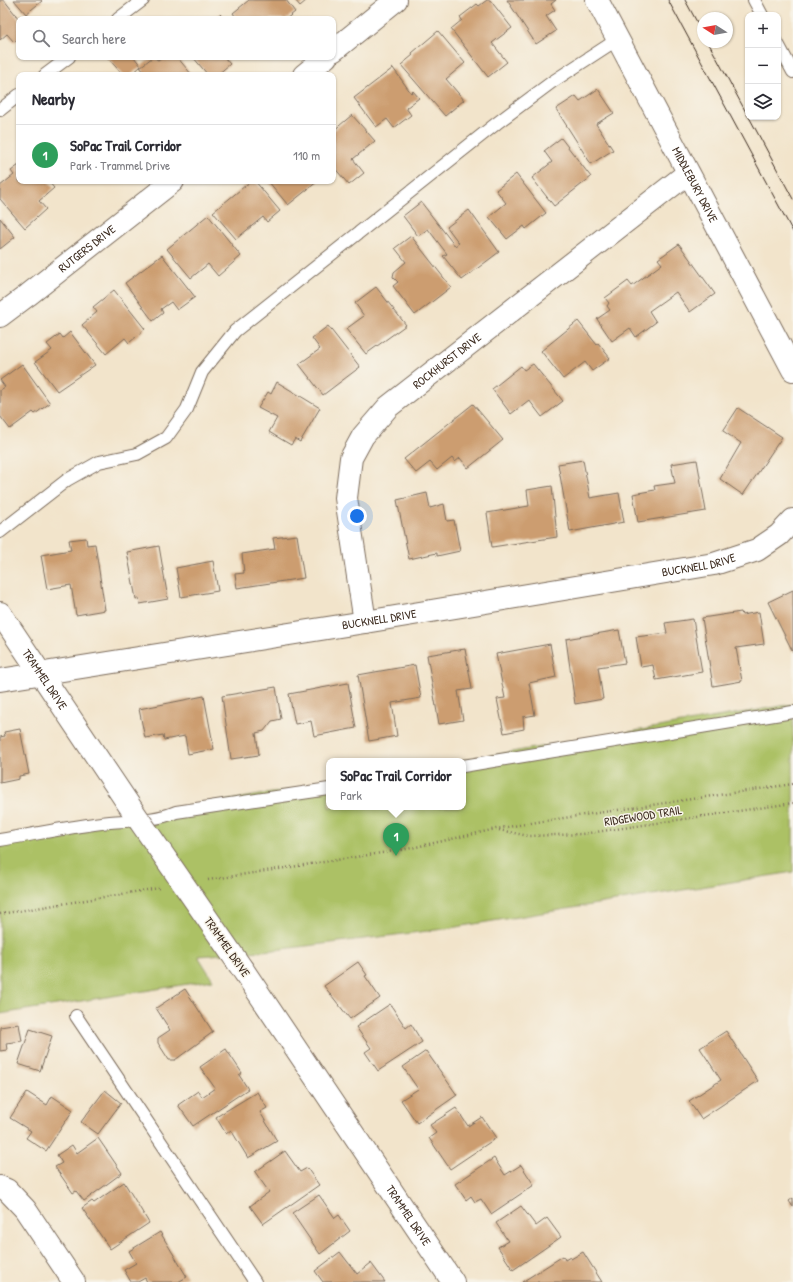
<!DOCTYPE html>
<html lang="en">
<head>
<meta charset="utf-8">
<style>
  body { margin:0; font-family:"Patrick Hand",sans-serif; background:#f7f7f7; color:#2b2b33 }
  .controls { position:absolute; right:12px; top:12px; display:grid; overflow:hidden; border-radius:8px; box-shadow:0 1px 3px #0004 }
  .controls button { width:36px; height:36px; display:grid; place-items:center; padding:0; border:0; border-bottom:1px solid #e1e1e2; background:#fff; color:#2b2b33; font:20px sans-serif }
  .compass { position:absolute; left:697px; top:12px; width:36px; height:36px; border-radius:50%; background:#fff; box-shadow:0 1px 3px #0004; rotate:281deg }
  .you { position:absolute; left:357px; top:516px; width:14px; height:14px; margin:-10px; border:3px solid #fff; border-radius:50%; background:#1a73e8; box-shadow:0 0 0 6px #1a73e833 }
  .badge { display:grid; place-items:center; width:26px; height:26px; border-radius:50%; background:#1f6fb2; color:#fff; font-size:13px; font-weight:700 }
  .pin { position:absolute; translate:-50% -33px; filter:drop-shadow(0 1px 2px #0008) }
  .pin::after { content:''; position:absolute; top:21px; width:14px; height:12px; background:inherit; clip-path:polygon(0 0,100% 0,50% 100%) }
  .popup { position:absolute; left:326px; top:758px; width:140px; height:52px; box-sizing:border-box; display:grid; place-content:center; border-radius:8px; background:#fff; filter:drop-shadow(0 1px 3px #0005); font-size:13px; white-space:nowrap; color:#7c7c81 }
  .popup b { font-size:15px; color:#2b2b33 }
  .popup::after { content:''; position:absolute; left:50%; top:100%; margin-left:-8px; border:8px solid transparent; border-top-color:#fff }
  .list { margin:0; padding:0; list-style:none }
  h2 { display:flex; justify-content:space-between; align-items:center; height:52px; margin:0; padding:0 16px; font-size:17px }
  h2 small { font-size:13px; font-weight:400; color:#7c7c81 }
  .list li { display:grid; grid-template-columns:26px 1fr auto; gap:12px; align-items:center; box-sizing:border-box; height:60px; padding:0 16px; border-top:1px solid #e1e1e2 }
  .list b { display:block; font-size:15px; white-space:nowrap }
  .list p { margin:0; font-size:13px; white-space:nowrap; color:#7c7c81 }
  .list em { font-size:13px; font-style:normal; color:#7c7c81 }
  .icon { flex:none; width:22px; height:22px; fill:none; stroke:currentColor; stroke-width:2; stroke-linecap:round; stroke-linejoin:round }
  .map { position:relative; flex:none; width:793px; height:1282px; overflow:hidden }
  .search { position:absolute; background:#fff; box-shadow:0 1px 3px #0004; left:16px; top:16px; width:320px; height:44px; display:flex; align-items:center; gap:10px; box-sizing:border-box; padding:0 14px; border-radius:8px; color:#7c7c81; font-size:15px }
  .panel { position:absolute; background:#fff; box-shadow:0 1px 3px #0004; left:16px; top:72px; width:320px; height:112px; border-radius:8px }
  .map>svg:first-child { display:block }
</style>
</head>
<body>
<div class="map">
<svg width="793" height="1282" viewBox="0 0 793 1282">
  <rect width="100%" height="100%" fill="#f7f3e8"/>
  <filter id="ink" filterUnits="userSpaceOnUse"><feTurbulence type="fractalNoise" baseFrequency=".025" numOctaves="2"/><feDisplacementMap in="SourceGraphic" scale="8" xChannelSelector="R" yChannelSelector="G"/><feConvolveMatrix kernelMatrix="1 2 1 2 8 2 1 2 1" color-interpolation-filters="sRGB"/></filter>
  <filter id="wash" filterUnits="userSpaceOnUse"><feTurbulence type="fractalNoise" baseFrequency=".012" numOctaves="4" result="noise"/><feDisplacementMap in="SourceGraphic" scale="16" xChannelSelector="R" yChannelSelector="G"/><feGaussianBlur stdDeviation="0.9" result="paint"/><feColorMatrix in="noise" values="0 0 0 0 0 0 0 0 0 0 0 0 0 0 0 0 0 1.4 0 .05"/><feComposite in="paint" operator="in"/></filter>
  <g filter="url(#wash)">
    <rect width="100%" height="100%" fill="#f2e4cb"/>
    <path fill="#acc165" stroke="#747642" d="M793,704V872L444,929L274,950L198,956L213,980L0,1014V840L329,783V807H463V761H459Z"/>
    <g id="blocks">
      <g fill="#cc9d6f">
        <path d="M0,0H4L19,19V38L14,42L7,34L0,40Z"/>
        <path d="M14,0H41L42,1L26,14Z"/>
        <path d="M249,0H286L295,12L286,19H237L233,13Z"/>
        <path d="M295,0H307L300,6Z"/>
        <path d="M487,0H490L512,28L492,43L507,62L488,77L451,29L462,20L460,17L477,4L479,6Z"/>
        <path d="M507,0H556L551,4L555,10L546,16L556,31L536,44Z"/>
        <path d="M220,14L224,19H214Z"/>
        <path d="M438,31L465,63L446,79L464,100L445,116L401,65L413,55L412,53Z"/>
        <path d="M107,57H134L141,66L131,75H123Z"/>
        <path d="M153,57L158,60L162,57H177L192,75H141L144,72L140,67Z"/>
        <path d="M193,57H224L230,64L217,75H208Z"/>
        <path d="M393,68L411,93L413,91L419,98L406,108L411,115L394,128L387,119L376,127L354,98Z"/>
        <path d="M598,89L614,113L596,124L613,150L591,164L556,109L576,96L580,101Z"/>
        <path d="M352,115L375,141L353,159L364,173L349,185L333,166V131Z"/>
        <path d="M561,138L591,177L554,206L532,178L552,162L544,151Z"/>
        <path d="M19,165V181H48L54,188L39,201L46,209L25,228L0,199V186L14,175L11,171Z"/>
        <path d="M516,174L546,213L526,229L524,226L507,239L489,217L506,203L496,190Z"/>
        <path d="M251,181H255L280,211L267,222L263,217L236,239L213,212Z"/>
        <path d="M268,181H318L288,205Z"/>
        <path d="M421,202L455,246L459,243L447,227L469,210L499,252L462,280L443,256L447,254L428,229L418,236L403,216Z"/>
        <path d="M208,215L241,256L218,276L208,264L191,278L167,249Z"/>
        <path d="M0,218L15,237L0,249Z"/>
        <path d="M411,236L451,287L415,315L393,286L398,282L393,277L394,272L406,262L395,248Z"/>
        <path d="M679,244L715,294L690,312L676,292L649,311L656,322L636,337L630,328L612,341L597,319L610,310L607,306L609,303L605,298L628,281L632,286L662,264L658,259Z"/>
        <path d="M162,255L195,297L177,310L171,302L161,309L163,313L153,321L125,283Z"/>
        <path d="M376,287L406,325L366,354L346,329L364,316L355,303Z"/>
        <path d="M114,290L145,329L129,343L125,338L106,354L82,325L97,312L93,307Z"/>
        <path d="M578,321L597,345L598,343L610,358L592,371L585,362L563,379L541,351Z"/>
        <path d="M328,326L360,367L323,395L299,364L320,349L312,338Z"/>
        <path d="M70,332L95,365L57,391L35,362L52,350L47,344L60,334L63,338Z"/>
        <path d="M22,364L50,403L35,414L33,412L10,429L0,416V390L5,387L0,380Z"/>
        <path d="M533,364L563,401L542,417L529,400L511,414L492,389L521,366L524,370Z"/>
        <path d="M277,382L320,408L300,442L295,439L291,445L269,432L277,418L258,408L268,392L271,394Z"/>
        <path d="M473,404L503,440L468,468L460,458L455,462L452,458L437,470L430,462L416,473L404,459Z"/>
        <path d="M738,408L782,437L743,495L720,479L741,443L723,431Z"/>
        <path d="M583,460L590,498L619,493L624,522L570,532L558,464Z"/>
        <path d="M697,460L706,511L638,522L633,494L655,490L654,486L675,483L671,464Z"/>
        <path d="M552,486L557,537L492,547L487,513L529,506L527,490Z"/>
        <path d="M427,493L430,508L444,504L447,521L454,520L460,551L437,556V553L409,559L397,500Z"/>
        <path d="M297,535L304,578L237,588L235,574L244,573L242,554L275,549L273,538Z"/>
        <path d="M86,538L87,545L95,544L105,610L76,615L71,585L47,589L41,555L71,550L69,540Z"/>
        <path d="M159,546L168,599L140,604L139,598L136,599L127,552Z"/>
        <path d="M213,561L218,591L181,597L176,568Z"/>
        <path d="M793,590V652L768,602Z"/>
        <path d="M741,612L742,615L759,612L764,644L736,648L742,681L713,686L702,618Z"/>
        <path d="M693,619L702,672L656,680L653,665L641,667L636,637L667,633L665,623Z"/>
        <path d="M619,630L625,663L598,667L603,699L575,704L566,639Z"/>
        <path d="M550,644L556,677L529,683L535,715L523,717L524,729L504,733L497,699L505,698L496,654Z"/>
        <path d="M465,649L472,689L458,691L463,720L439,724L427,655Z"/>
        <path d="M415,665L421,698L392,703L397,736L369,741L358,675Z"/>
        <path d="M348,683L356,728L314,736L311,721L295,724L289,694Z"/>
        <path d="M276,687L281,719L272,721L264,731L256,733L259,755L231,759L222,696Z"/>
        <path d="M204,696L214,749L188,754L185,736L164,740L163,735L145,738L139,709Z"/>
        <path d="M20,729L29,774L19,776V779L0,783V737L5,736L4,732Z"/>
        <path d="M358,962L367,975L365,976L380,998L350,1019L324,986Z"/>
        <path d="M185,989L213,1032L175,1060H169L158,1043V1038L170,1030L156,1008Z"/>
        <path d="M390,1004L406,1028L411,1024L422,1042L378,1071L365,1052L371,1048L356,1027Z"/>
        <path d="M19,1024L22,1041L6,1043L7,1050L0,1051V1027Z"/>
        <path d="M30,1029L52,1036L40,1071L18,1064Z"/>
        <path d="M726,1031L758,1081L701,1119L689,1101L721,1080L700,1048Z"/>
        <path d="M226,1049L242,1073L239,1075L248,1089L193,1126L178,1105L198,1091L202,1097L215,1088L200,1067Z"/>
        <path d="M426,1051L457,1095L417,1123L401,1100L418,1089L403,1067Z"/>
        <path d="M105,1090L121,1103L98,1134L81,1122Z"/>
        <path d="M27,1092L47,1105L52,1096L73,1110L46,1151L26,1138L31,1131L10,1118Z"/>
        <path d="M257,1092L267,1108L260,1112L277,1141L248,1158L231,1130L226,1134L216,1117Z"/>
        <path d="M456,1108L468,1126L482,1117L496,1138L450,1169L429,1138L436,1133L430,1125Z"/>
        <path d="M98,1138L122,1173L84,1201L76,1191L73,1193L55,1167L62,1163L57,1155L72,1145L77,1153Z"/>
        <path d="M285,1151L300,1172L307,1168L319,1185L263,1224L250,1206L269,1192L255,1172Z"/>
        <path d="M494,1158L505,1175L521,1165L534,1185L491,1214L481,1199L475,1202L471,1196L466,1200L455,1184Z"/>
        <path d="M124,1182L149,1223L110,1249L82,1208L92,1201L94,1203Z"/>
        <path d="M319,1195L335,1218L339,1215L350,1231L320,1254L292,1213Z"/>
        <path d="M793,1198V1207L789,1201Z"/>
        <path d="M521,1206L536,1226L547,1218L561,1237L513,1270L498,1247L508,1241L496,1223Z"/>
        <path d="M160,1232L187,1277L178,1282H147L145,1278L138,1282H131L124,1270L136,1263L129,1251Z"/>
        <path d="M340,1252L357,1274L371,1263L385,1282H323L315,1271Z"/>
        <path d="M583,1252L602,1282H522L563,1256L565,1260L570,1257L571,1259Z"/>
      </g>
    </g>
  </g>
  <g filter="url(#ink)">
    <use href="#blocks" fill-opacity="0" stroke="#7b6b5b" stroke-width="1"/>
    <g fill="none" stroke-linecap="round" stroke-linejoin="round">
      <defs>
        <g id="service">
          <path d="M754,0L762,15"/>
          <path d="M118,19L143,0"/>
          <path d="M778,44L793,72"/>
          <path d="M45,75L69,57"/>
          <path d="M0,110L19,95"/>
          <path d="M0,532L67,480L99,462L137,454L166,438L187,409L202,372L235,331L497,123L552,82L618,39"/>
          <path d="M463,766L793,712"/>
          <path d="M0,840C36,834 73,826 110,822C132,820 155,821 176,812L329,789"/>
          <path d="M76,1016L255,1282"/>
        </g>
        <g id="minor">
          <path id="s1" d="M597,0L793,370"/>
          <path d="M333,51L396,0"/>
          <path d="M304,75L326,57"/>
          <path id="s2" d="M0,316L28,295L173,181"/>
          <path id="s3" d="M365,622L346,498L351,458L363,436L388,407L688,173"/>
          <path id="s4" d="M0,680L365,622L714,564L757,550L779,535L793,520"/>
          <path d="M0,1187L7,1190L25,1209L74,1282"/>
        </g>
        <g id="tertiary">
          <path id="s5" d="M0,613L139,820"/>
          <path id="s6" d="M243,970L453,1282"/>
        </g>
      </defs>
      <use href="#service" stroke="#7b6b5b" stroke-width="14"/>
      <use href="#minor" stroke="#7b6b5b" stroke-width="24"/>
      <use href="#tertiary" stroke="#7b6b5b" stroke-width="24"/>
      <g stroke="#7b6b5b" stroke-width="2.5" stroke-dasharray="1 3" stroke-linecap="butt">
        <path d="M499,830L529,836L582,834L793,803"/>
        <path d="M208,880L407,849L496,829L537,822L793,784"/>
        <path d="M0,914L159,888"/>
      </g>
      <use href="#service" stroke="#fff" stroke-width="12"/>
      <use href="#minor" stroke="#fff" stroke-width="22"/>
      <use href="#tertiary" stroke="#fff" stroke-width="22"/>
      <g stroke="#3b2a1e" stroke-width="1">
        <path d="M668,0L793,232"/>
        <path d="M685,0L703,33"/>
        <path d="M708,42L748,116"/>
        <path d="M749,117L793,199"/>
      </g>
      <defs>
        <path id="tertiary-bridge" d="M139,820L243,970"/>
      </defs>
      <use href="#tertiary-bridge" stroke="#7b6b5b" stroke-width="24" stroke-linecap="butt"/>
      <use href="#tertiary-bridge" stroke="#fff" stroke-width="22"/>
    </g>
  </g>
  <g text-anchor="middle" stroke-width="3" stroke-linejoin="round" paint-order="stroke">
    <g font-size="12" fill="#3b2a1e" stroke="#f7f3e8">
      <text dy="4" stroke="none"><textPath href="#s1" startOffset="209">MIDDLEBURY DRIVE</textPath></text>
      <text dy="4" stroke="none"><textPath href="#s2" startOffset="110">RUTGERS DRIVE</textPath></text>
      <text dy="4" stroke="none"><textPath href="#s3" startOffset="304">ROCKHURST DRIVE</textPath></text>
      <text dy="4" stroke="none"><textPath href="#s4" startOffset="708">BUCKNELL DRIVE</textPath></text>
      <text dy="4" stroke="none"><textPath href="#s4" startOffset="384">BUCKNELL DRIVE</textPath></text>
      <text dy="4" stroke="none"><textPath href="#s5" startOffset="80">TRAMMEL DRIVE</textPath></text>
      <text transform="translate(643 816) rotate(-9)" y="4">RIDGEWOOD TRAIL</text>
      <text transform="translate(227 947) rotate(55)" y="4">TRAMMEL DRIVE</text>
      <text dy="4" stroke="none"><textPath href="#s6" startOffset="296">TRAMMEL DRIVE</textPath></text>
    </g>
  </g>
</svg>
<div class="controls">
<button>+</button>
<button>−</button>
<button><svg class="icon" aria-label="layers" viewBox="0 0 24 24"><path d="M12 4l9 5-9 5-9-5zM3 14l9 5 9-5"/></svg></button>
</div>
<svg class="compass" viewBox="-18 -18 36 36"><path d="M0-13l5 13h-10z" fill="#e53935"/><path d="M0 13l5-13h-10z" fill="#7c7c81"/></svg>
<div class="you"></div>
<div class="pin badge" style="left:396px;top:856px;background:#2e9e5b">1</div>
<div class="popup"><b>SoPac Trail Corridor</b>Park</div>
<div class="search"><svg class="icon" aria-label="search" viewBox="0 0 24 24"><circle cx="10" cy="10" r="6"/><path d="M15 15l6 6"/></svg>Search here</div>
<section class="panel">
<h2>Nearby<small></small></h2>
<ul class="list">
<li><span class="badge" style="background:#2e9e5b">1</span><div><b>SoPac Trail Corridor</b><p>Park · Trammel Drive</p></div><em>110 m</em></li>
</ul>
</section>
</div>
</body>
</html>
